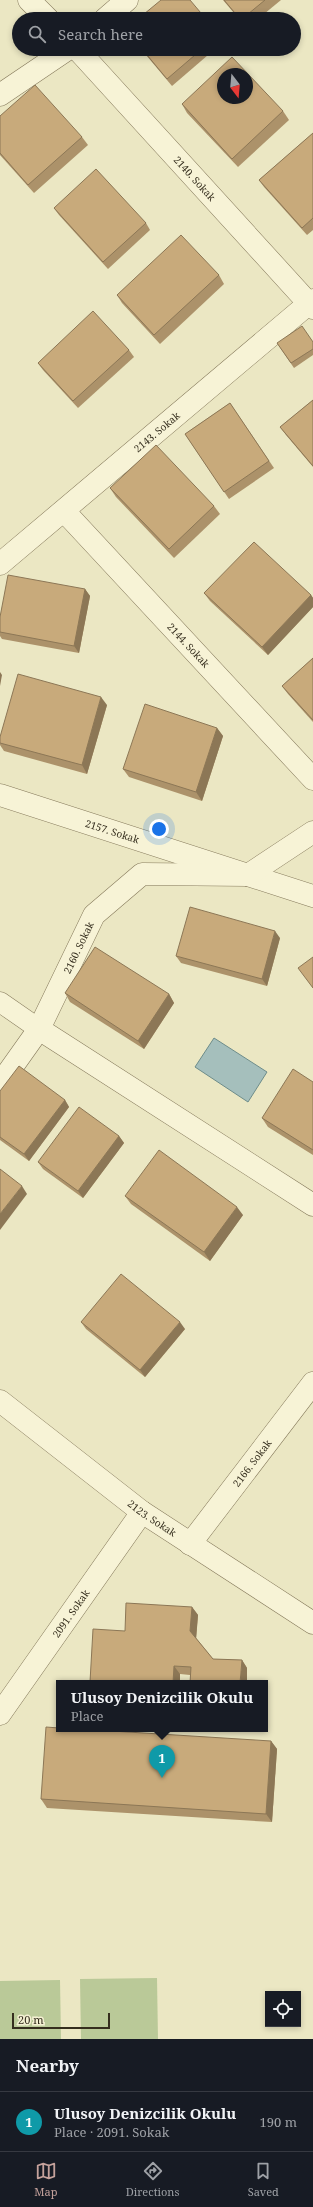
<!DOCTYPE html>
<html lang="en">
<head>
<meta charset="utf-8">
<style>
  body { margin:0; font-family:"Noto Serif",serif; background:#20242c; color:#f1f3f6 }
  .controls { position:absolute; right:12px; bottom:12px; display:grid; overflow:hidden; border-radius:0px; box-shadow:0 2px 6px #0003 }
  .controls button { width:36px; height:36px; display:grid; place-items:center; padding:0; border:0; border-bottom:1px solid #363941; background:#171b24; color:#f1f3f6; font:20px sans-serif }
  .compass { position:absolute; left:217px; top:68px; width:36px; height:36px; border-radius:50%; background:#171b24; box-shadow:0 2px 6px #0003; rotate:164deg }
  .scale { position:absolute; left:12px; bottom:10px; width:98px; box-sizing:border-box; padding-left:4px; border:2px solid #352e1e; border-top:0; font-size:11px; line-height:14px; white-space:nowrap; color:#352e1e; -webkit-text-stroke:3px #f3f0d2; paint-order:stroke }
  .you { position:absolute; left:159px; top:829px; width:14px; height:14px; margin:-10px; border:3px solid #fff; border-radius:50%; background:#1a73e8; box-shadow:0 0 0 6px #1a73e833 }
  .badge { display:grid; place-items:center; width:26px; height:26px; border-radius:50%; background:#c5a29c; color:#fff; font-size:13px; font-weight:700 }
  .pin { position:absolute; translate:-50% -33px; filter:drop-shadow(0 1px 2px #0008) }
  .pin::after { content:''; position:absolute; top:21px; width:14px; height:12px; background:inherit; clip-path:polygon(0 0,100% 0,50% 100%) }
  .popup { position:absolute; left:56px; top:1680px; width:212px; height:52px; box-sizing:border-box; display:grid; place-content:center; border-radius:0px; background:#171b24; filter:drop-shadow(0 1px 3px #0005); font-size:13px; white-space:nowrap; color:#9ea1a6 }
  .popup b { font-size:15px; color:#f1f3f6 }
  .popup::after { content:''; position:absolute; left:50%; top:100%; margin-left:-8px; border:8px solid transparent; border-top-color:#171b24 }
  .list { margin:0; padding:0; list-style:none }
  h2 { display:flex; justify-content:space-between; align-items:center; height:52px; margin:0; padding:0 16px; font-size:17px }
  h2 small { font-size:13px; font-weight:400; color:#9ea1a6 }
  .list li { display:grid; grid-template-columns:26px 1fr auto; gap:12px; align-items:center; box-sizing:border-box; height:60px; padding:0 16px; border-top:1px solid #363941 }
  .list b { display:block; font-size:15px; white-space:nowrap }
  .list p { margin:0; font-size:13px; white-space:nowrap; color:#9ea1a6 }
  .list em { font-size:13px; font-style:normal; color:#9ea1a6 }
  .icon { flex:none; width:22px; height:22px; fill:none; stroke:currentColor; stroke-width:2; stroke-linecap:round; stroke-linejoin:round }
  .map { position:relative; flex:none; width:313px; height:2039px; overflow:hidden }
  .search { position:absolute; background:#171b24; box-shadow:0 2px 6px #0003; left:12px; right:12px; top:12px; height:44px; display:flex; align-items:center; gap:10px; box-sizing:border-box; padding:0 14px; border-radius:22px; color:#9ea1a6; font-size:15px }
  .sheet { height:112px; background:#171b24 }
  nav { display:flex; justify-content:space-around; align-items:center; box-sizing:border-box; height:56px; border-top:1px solid #363941; background:#171b24; font-size:11px; color:#9ea1a6 }
  nav a { display:grid; justify-items:center; gap:2px }
  nav .on { color:#c5a29c }
  .map>svg:first-child { display:block }
</style>
</head>
<body>
<div class="map">
<svg width="313" height="2039" viewBox="0 0 313 2039">
  <rect width="100%" height="100%" fill="#ebe7c3"/>
  <g fill="#bac998">
    <path d="M157,1978L158,2039H81L80,1979Z"/>
    <path d="M60,1980L61,2039H0V1981Z"/>
  </g>
  <path fill="#a5bfbc" stroke="#6d8c8a" d="M214,1038L267,1072L248,1102L195,1067Z"/>
  <g fill="none" stroke-linecap="round" stroke-linejoin="round">
    <defs>
      <path id="service" d="M0,1002L39,1029"/>
      <g id="minor">
        <path d="M29,0L48,19"/>
        <path d="M105,19L127,0"/>
        <path id="s1" d="M77,49L313,308"/>
        <path d="M0,95L68,49"/>
        <path id="s2" d="M64,511L313,779"/>
        <path id="s3" d="M0,564L313,300"/>
        <path id="s4" d="M0,795L313,896"/>
        <path d="M248,875L313,832"/>
        <path d="M39,1029L313,1205"/>
        <path id="s5" d="M0,1084L39,1029L94,915L142,874L248,875"/>
        <path id="s6" d="M0,1401L142,1512L313,1623"/>
        <path id="s7" d="M190,1544L313,1383"/>
        <path id="s8" d="M0,1714L142,1512"/>
      </g>
    </defs>
    <use href="#service" stroke="#85795b" stroke-width="21"/>
    <use href="#minor" stroke="#85795b" stroke-width="23"/>
    <use href="#service" stroke="#f7f3d6" stroke-width="20"/>
    <use href="#minor" stroke="#f7f3d6" stroke-width="22"/>
  </g>
  <g fill="#ac926a">
    <path d="M223,0H281L258,19H239Z"/>
    <path d="M141,49H215L172,86Z"/>
    <path d="M182,104L283,111L289,120L238,167L187,113Z"/>
    <path d="M0,116L82,137L88,145L34,193L0,155Z"/>
    <path d="M313,133V230L307,235L264,187L259,180Z"/>
    <path d="M54,208L146,223L150,230L108,269L59,215Z"/>
    <path d="M219,275L224,284L160,344L122,303L117,295Z"/>
    <path d="M313,342V355L294,368L277,343Z"/>
    <path d="M129,350L134,357L78,408L43,370L38,363Z"/>
    <path d="M313,400V467L286,435L280,427Z"/>
    <path d="M230,403L274,468L229,499L185,434Z"/>
    <path d="M110,488L214,506L220,514L174,558L116,497Z"/>
    <path d="M85,589L90,596L79,653L2,639L0,636V617Z"/>
    <path d="M204,593L311,595L313,598V607L268,655L210,601Z"/>
    <path d="M313,658V722L288,694L282,686Z"/>
    <path d="M107,705L87,774L4,751L0,745V737Z"/>
    <path d="M217,728L223,736L202,801L129,777L123,769Z"/>
    <path d="M280,938L267,986L181,963L176,956Z"/>
    <path d="M65,993L169,994L174,1003L144,1049L70,1002Z"/>
    <path d="M313,1082V1155L268,1127L262,1118Z"/>
    <path d="M0,1091L65,1100L69,1107L29,1161L0,1140Z"/>
    <path d="M119,1136L124,1143L83,1198L43,1169L38,1162Z"/>
    <path d="M125,1196L243,1215L210,1261L131,1204Z"/>
    <path d="M81,1322L185,1329L145,1377L86,1329Z"/>
    <path d="M192,1607L198,1615L196,1638L213,1659L242,1660L247,1668L190,1675L180,1674V1683H90V1682L125,1631Z"/>
    <path d="M271,1741L277,1749L272,1822L47,1808L41,1799Z"/>
  </g>
  <g fill="#8c7756">
    <path d="M85,589L90,596L79,653L74,646Z"/>
    <path d="M311,595L313,598V607L268,655L262,647Z"/>
    <path d="M0,672L2,675L0,686Z"/>
    <path d="M101,697L107,705L87,774L82,765Z"/>
    <path d="M217,728L223,736L202,801L196,792Z"/>
    <path d="M275,931L280,938L267,986L262,979Z"/>
    <path d="M169,994L174,1003L144,1049L138,1041Z"/>
    <path d="M65,1100L69,1107L29,1161L24,1154Z"/>
    <path d="M119,1136L124,1143L83,1198L78,1191Z"/>
    <path d="M22,1186L27,1194L0,1230V1214Z"/>
    <path d="M237,1207L243,1215L210,1261L204,1252Z"/>
    <path d="M180,1322L185,1329L145,1377L140,1370Z"/>
    <path d="M192,1607L198,1615L196,1640L190,1631Z"/>
    <path d="M242,1660L247,1668V1683H240Z"/>
    <path d="M174,1666L180,1674V1683H173Z"/>
    <path d="M271,1741L277,1749L272,1822L266,1814Z"/>
  </g>
  <g fill="#c8aa7b" stroke="#8c7756" fill-rule="evenodd">
    <path d="M161,0H190L206,19H138Z"/>
    <path d="M224,0H265L242,19H240Z"/>
    <path d="M142,49H202L167,79Z"/>
    <path d="M232,57L283,111L232,159L182,104ZM223,74H247V98H223Z"/>
    <path d="M35,85L82,137L28,185L0,153V116Z"/>
    <path d="M313,133V218L302,228L259,180Z"/>
    <path d="M96,169L146,223L103,262L54,208Z"/>
    <path d="M181,235L219,275L154,335L117,295Z"/>
    <path d="M93,311L129,350L73,401L38,363Z"/>
    <path d="M302,326L313,342V349L291,363L277,343Z"/>
    <path d="M313,400V466L280,427Z"/>
    <path d="M230,403L269,461L224,492L185,434Z"/>
    <path d="M156,445L214,506L169,549L110,488Z"/>
    <path d="M254,542L311,595L262,647L204,593Z"/>
    <path d="M8,575L85,589L74,646L0,632V617Z"/>
    <path d="M313,658V720L282,686Z"/>
    <path d="M18,674L101,697L82,765L0,743V737Z"/>
    <path d="M145,704L217,728L196,792L123,769Z"/>
    <path d="M190,907L275,931L262,979L176,956Z"/>
    <path d="M95,947L169,994L138,1041L65,993Z"/>
    <path d="M313,957V988L298,968Z"/>
    <path d="M19,1066L65,1100L24,1154L0,1137V1091Z"/>
    <path d="M293,1069L313,1082V1150L262,1118Z"/>
    <path d="M79,1107L119,1136L78,1191L38,1162Z"/>
    <path d="M159,1150L237,1207L204,1252L125,1196Z"/>
    <path d="M0,1169L22,1186L0,1214Z"/>
    <path d="M121,1274L180,1322L140,1370L81,1322Z"/>
    <path d="M126,1603L192,1607L190,1631L213,1659L242,1660L240,1683H190L191,1667L174,1666L173,1683H104L90,1682L93,1629L125,1631Z"/>
    <path d="M46,1727L59,1728V1729H80L271,1741L266,1814L41,1799Z"/>
  </g>
  <g text-anchor="middle" stroke-width="3.5" stroke-linejoin="round" paint-order="stroke">
    <g font-size="10" fill="#352e1e" stroke="#f3f0d2">
      <text dy="4" stroke="none"><textPath href="#s1" startOffset="175">2140. Sokak</textPath></text>
      <text dy="4" stroke="none"><textPath href="#s3" startOffset="205">2143. Sokak</textPath></text>
      <text dy="4" stroke="none"><textPath href="#s2" startOffset="183">2144. Sokak</textPath></text>
      <text dy="4" stroke="none"><textPath href="#s4" startOffset="118">2157. Sokak</textPath></text>
      <text dy="4" stroke="none"><textPath href="#s5" startOffset="158">2160. Sokak</textPath></text>
      <text dy="4" stroke="none"><textPath href="#s7" startOffset="102">2166. Sokak</textPath></text>
      <text dy="4" stroke="none"><textPath href="#s6" startOffset="192">2123. Sokak</textPath></text>
      <text dy="4" stroke="none"><textPath href="#s8" startOffset="123">2091. Sokak</textPath></text>
    </g>
  </g>
</svg>
<div class="controls">
<button><svg class="icon" aria-label="locate" viewBox="0 0 24 24"><circle cx="12" cy="12" r="6"/><path d="M12 2v4M12 18v4M2 12h4M18 12h4"/></svg></button>
</div>
<svg class="compass" viewBox="-18 -18 36 36"><path d="M0-13l5 13h-10z" fill="#e53935"/><path d="M0 13l5-13h-10z" fill="#9ea1a6"/></svg>
<div class="scale">20 m</div>
<div class="you"></div>
<div class="pin badge" style="left:162px;top:1778px;background:#0f9aa8">1</div>
<div class="popup"><b>Ulusoy Denizcilik Okulu</b>Place</div>
<div class="search"><svg class="icon" aria-label="search" viewBox="0 0 24 24"><circle cx="10" cy="10" r="6"/><path d="M15 15l6 6"/></svg>Search here</div>
</div>
<section class="sheet">
<h2>Nearby<small></small></h2>
<ul class="list">
<li><span class="badge" style="background:#0f9aa8">1</span><div><b>Ulusoy Denizcilik Okulu</b><p>Place · 2091. Sokak</p></div><em>190 m</em></li>
</ul>
</section>
<nav>
<a class="on"><svg class="icon" aria-label="map" viewBox="0 0 24 24"><path d="M3 6l6-2 6 2 6-2v14l-6 2-6-2-6 2zM9 4v14M15 6v14"/></svg>Map</a>
<a><svg class="icon" aria-label="directions" viewBox="0 0 24 24"><path d="M12 3l9 9-9 9-9-9zM9 14v-3h6M13 9l2 2-2 2"/></svg>Directions</a>
<a><svg class="icon" aria-label="saved" viewBox="0 0 24 24"><path d="M7 4h10v16l-5-4-5 4z"/></svg>Saved</a>
</nav>
</body>
</html>
